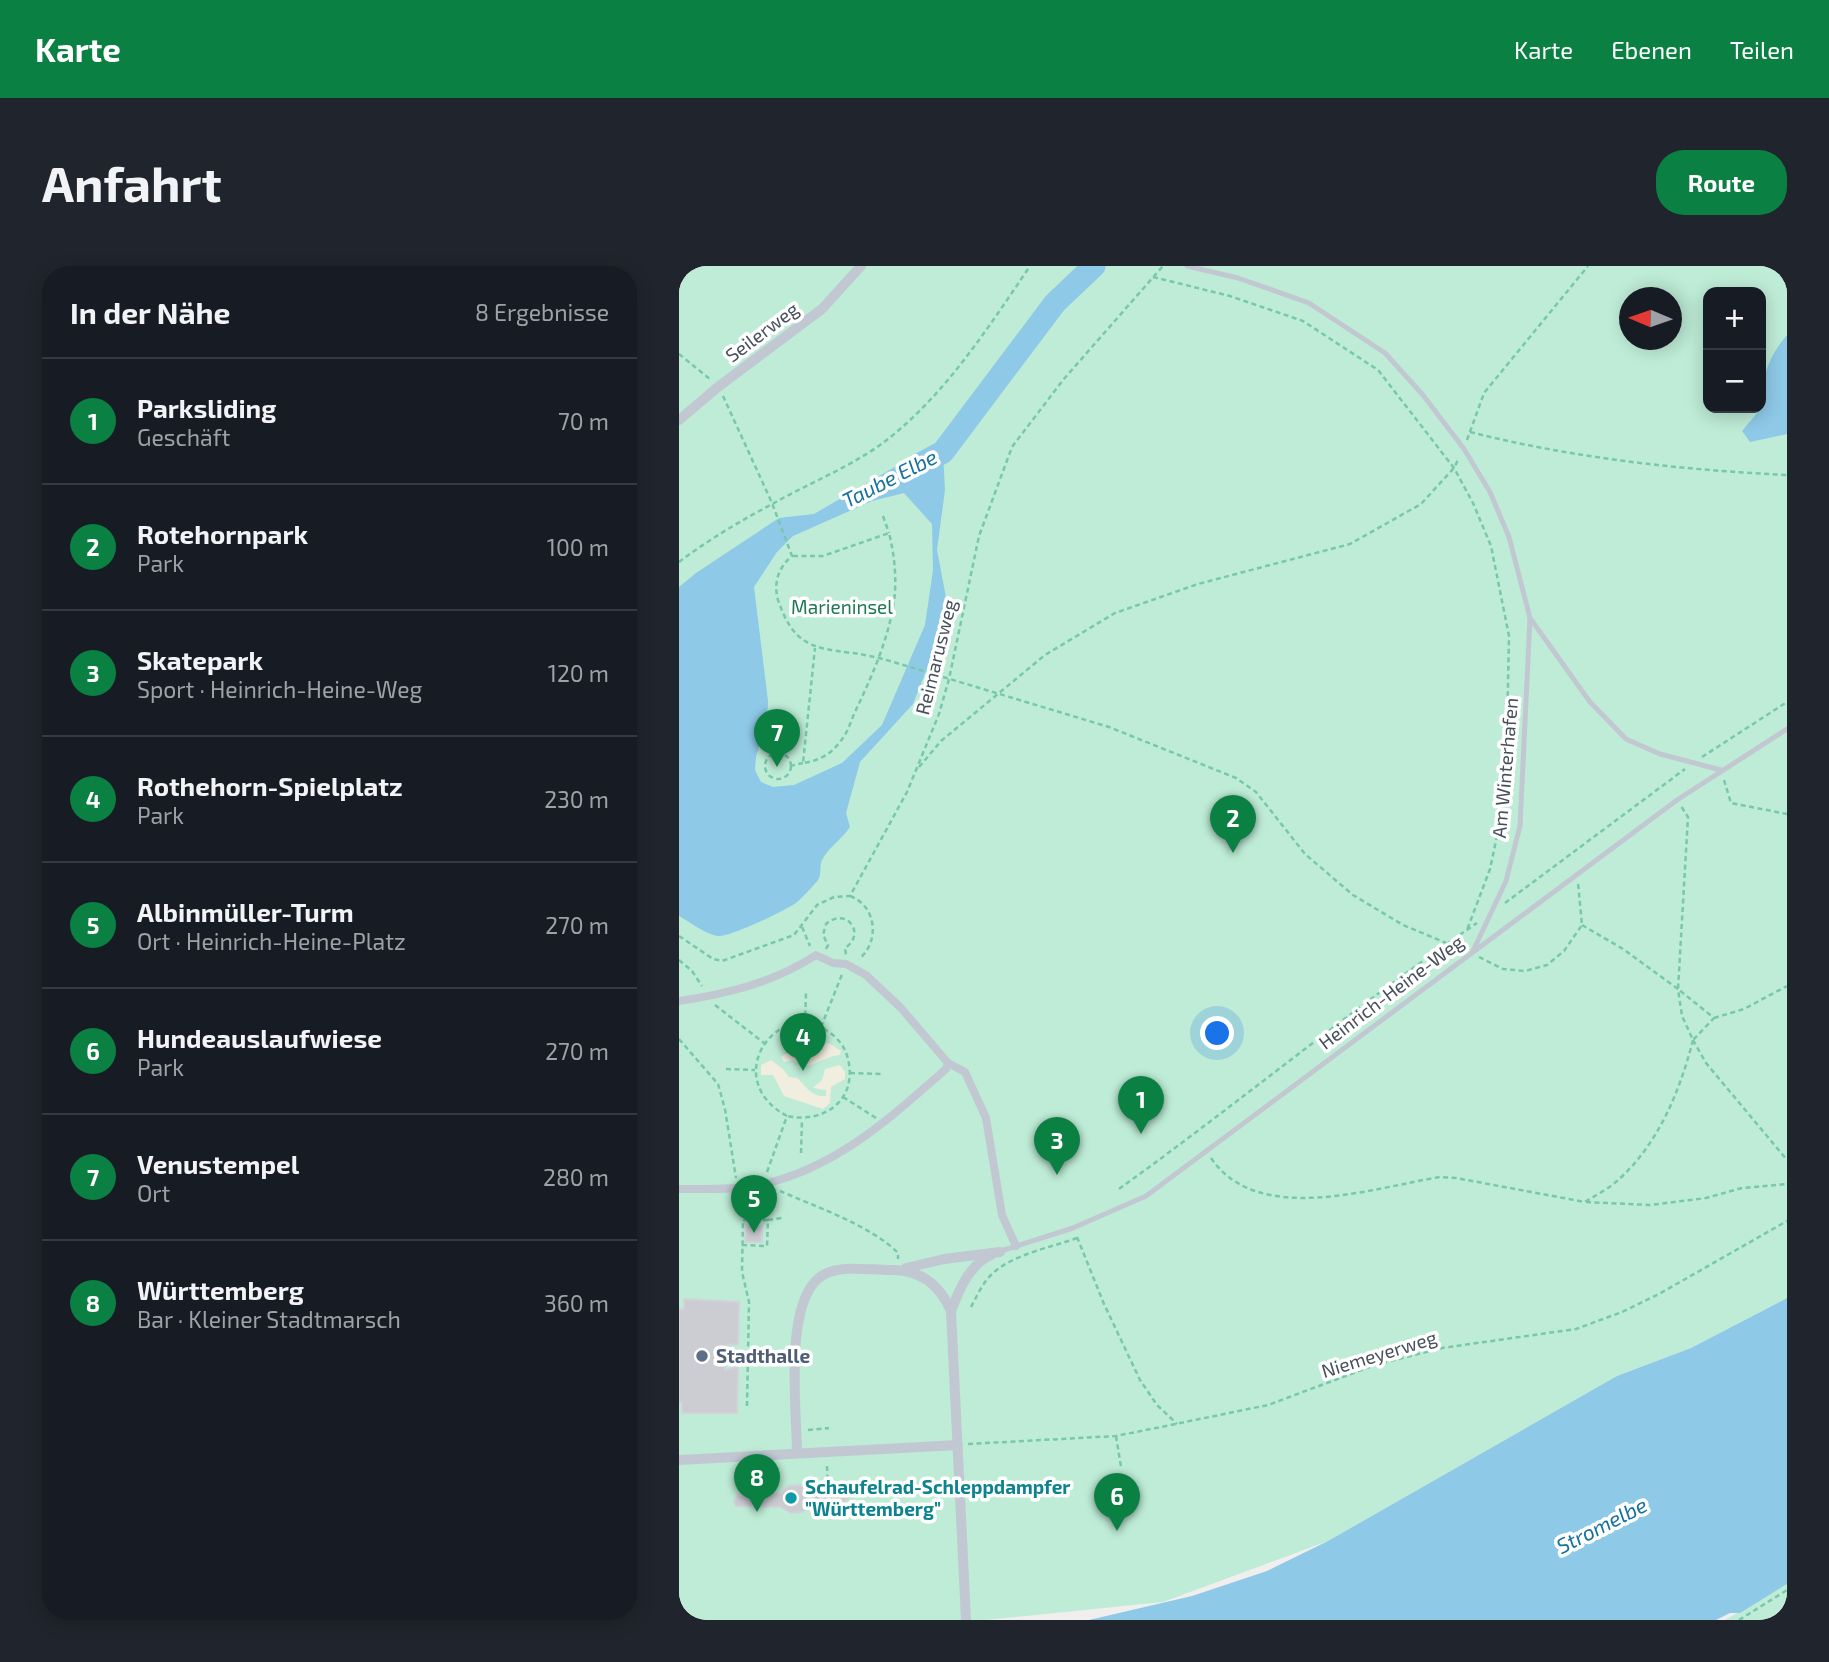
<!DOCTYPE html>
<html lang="de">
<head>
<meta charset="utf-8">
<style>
  body { margin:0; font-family:"Exo 2",sans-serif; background:#20242c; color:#f1f3f6 }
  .controls { position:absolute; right:21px; top:21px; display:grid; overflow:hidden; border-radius:14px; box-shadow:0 4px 18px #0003 }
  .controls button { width:63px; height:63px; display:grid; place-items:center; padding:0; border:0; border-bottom:2px solid #363941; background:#171b24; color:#f1f3f6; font:35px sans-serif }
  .compass { position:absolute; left:940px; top:21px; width:63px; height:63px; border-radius:50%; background:#171b24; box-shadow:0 4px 18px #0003; rotate:272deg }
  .you { position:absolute; left:539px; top:768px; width:24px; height:24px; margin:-18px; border:5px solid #fff; border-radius:50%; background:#1a73e8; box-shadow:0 0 0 10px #1a73e833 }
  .badge { display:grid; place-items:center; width:46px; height:46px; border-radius:50%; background:#0b8043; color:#fff; font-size:23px; font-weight:700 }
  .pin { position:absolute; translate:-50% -58px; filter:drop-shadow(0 2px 4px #0008) }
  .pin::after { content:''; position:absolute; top:37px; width:24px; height:21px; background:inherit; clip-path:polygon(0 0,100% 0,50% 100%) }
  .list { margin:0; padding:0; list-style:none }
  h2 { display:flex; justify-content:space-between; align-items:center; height:91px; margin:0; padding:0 28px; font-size:30px }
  h2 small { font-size:23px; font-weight:400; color:#9ea1a6 }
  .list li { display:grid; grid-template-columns:46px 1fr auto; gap:21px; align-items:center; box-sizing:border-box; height:126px; padding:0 28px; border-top:2px solid #363941 }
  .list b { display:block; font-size:26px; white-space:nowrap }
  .list p { margin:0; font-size:23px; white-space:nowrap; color:#9ea1a6 }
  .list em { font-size:23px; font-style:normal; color:#9ea1a6 }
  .map { position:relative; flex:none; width:1108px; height:1354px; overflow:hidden; border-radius:28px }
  header { display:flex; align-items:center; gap:42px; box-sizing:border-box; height:98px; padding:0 35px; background:#0b8043; color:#fff }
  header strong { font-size:33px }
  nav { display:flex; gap:38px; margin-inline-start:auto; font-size:24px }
  .intro { display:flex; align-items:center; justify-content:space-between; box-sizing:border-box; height:168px; padding:0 42px }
  h1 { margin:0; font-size:49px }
  .button { padding:18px 32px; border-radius:28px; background:#0b8043; color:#fff; font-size:24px; font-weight:700 }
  main { display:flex; gap:42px; padding:0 42px }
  aside { flex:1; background:#171b24; border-radius:28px; box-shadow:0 4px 18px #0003 }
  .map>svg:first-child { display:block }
</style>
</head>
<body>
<header>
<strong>Karte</strong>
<nav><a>Karte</a><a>Ebenen</a><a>Teilen</a></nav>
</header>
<div class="intro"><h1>Anfahrt</h1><a class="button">Route</a></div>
<main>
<aside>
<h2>In der Nähe<small>8 Ergebnisse</small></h2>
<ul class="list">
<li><span class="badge">1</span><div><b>Parksliding</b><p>Geschäft</p></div><em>70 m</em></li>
<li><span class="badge">2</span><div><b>Rotehornpark</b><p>Park</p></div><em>100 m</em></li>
<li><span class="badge">3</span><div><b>Skatepark</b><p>Sport · Heinrich-Heine-Weg</p></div><em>120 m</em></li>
<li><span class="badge">4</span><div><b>Rothehorn-Spielplatz</b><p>Park</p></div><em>230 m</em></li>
<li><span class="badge">5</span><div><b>Albinmüller-Turm</b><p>Ort · Heinrich-Heine-Platz</p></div><em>270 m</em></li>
<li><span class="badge">6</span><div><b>Hundeauslaufwiese</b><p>Park</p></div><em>270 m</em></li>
<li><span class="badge">7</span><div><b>Venustempel</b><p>Ort</p></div><em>280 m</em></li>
<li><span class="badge">8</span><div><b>Württemberg</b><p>Bar · Kleiner Stadtmarsch</p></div><em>360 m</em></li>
</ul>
</aside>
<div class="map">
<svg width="1108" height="1354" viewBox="0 0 1108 1354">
  <rect width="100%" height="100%" fill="#f1eeee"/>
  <g fill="#beecd6" fill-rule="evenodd">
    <path d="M0,0H1108V1032L1012,1082L938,1110L649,1275L484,1336L307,1354H0ZM1029,26H1082V142H1029ZM950,32H992V74H950Z"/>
    <path d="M1108,1318V1354H1046Z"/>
  </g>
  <g fill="#f1eedf">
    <path d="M150,777L162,785L161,789L154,790L129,800L113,794L105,796L102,791L113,784L128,789L139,779Z"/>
    <path d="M92,794L104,803L110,811L118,812C128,821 132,831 147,830V824L134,822L143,814L146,803L161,799L166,806V813L152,821L151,837L144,843L105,830L94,809H82V799Z"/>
  </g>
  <g fill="#8ec9e7" fill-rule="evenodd">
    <path d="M1108,69V168L1071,176L1063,165L1078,147L1079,142H1082C1082,113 1089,91 1108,69Z"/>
    <path d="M264,186L266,224L258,284L270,347L234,438L181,496L167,547L171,561C163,573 150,581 143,594C140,601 143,608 139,614C138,616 119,636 117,637C105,645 50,672 38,670C25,667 11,656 0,650V321L17,307L100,252L135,248L238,188ZM225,227L253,258L254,304L246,359L203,459L163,497L115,519L94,521L82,516L76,504L77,491L88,453L89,435L75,321L98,286L114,270L193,235Z"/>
    <path d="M1108,1032V1318L1061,1347H1051L1037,1354H410L513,1330L588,1305L649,1275L938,1110L1012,1082Z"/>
  </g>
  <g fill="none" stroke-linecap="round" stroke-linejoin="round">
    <path stroke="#8ec9e7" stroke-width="23" d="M238,200L264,186L376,37L415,0"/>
  </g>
  <g fill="#cbcdd3" stroke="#d2d3d9" stroke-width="2">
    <path d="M67,959L83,960V976H66Z"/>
    <path d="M5,1033L60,1036L59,1078L47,1079L46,1104L58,1101L59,1103L58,1147H3V1136H0V1043H5Z"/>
    <path d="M121,1219L135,1224H163L172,1229L164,1237L136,1238L123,1246L112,1247L102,1241L57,1240L55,1236L58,1229L102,1227L110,1220Z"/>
  </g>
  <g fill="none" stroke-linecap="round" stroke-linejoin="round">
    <g stroke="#78c8ab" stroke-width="2.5" stroke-dasharray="5 3.5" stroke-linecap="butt">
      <path d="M474,11L551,30L624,55L699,104L775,202L794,237L812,280L830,370L828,468L822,551L811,603L788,664"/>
      <path d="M0,88L32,114"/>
      <path d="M44,130L93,237L113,290C100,301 94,316 99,334C114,377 130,382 173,387C189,389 205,393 221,398L430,461L557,512L577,526L626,588L674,629L724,659L784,684"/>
      <path d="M791,166C894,192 1002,204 1108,209"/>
      <path d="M788,174L805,127L909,0"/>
      <path d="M204,250L210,267"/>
      <path d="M114,290H144L210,267C215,287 217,306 216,326C212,369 193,410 175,448C171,458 168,468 160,477C151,489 139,495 124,497L136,382"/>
      <path d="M0,296C29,274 63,254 95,237C134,215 179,198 214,169C270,123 311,59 351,0"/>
      <circle cx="99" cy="500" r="13"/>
      <path d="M1023,491L1108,436"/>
      <path d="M111,500L124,497"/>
      <path d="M240,501L262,475L366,389L436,347L519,318L671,278L742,238L775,202L780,192"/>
      <path d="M1045,514L1052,537L1108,548"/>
      <path d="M171,630C198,640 201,676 180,693"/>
      <path d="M826,637L1006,503"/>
      <path d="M903,659L944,683L999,723L1003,750L1014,774L1035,752L999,723L1009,551L1002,540"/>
      <path d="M123,661L131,680"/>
      <path d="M0,670L34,693L43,695L115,669L138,639L155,631L171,630L228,526L260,448L270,413L300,270L333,181L384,114L484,0"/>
      <path d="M147,683L149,679L144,669L147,658C167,640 188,668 166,682L167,689"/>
      <path d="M800,691L824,703L846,705L868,699L885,685L903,659L899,617"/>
      <path d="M0,694L13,705L23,720"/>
      <path d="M36,739L85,777"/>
      <path d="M1035,752L1065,743L1108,720"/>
      <path d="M126,758L127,727"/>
      <path d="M142,761L164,706"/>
      <path d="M0,773L39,818L46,843L57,912"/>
      <path d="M1014,774L1027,797L1108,894"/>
      <path d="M47,803L76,804"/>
      <path d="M171,807L202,808"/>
      <path d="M164,831L197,852"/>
      <path d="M122,887L123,853"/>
      <path d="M532,892C579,961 693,922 761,911L777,912L906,936C917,929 929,923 938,915C979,879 1001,825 1014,774"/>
      <path d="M88,906L108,850C41,814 96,733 147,764C158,771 166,780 169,793C179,834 145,858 108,850"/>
      <path d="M440,923C561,836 675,741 798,657"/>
      <path d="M101,925C135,940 193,960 219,987V993"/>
      <path d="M907,936L971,939L1027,932L1063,922L1108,918"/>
      <path d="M89,954L103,952"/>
      <path d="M398,971L425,1038L461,1114L478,1139L498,1158"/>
      <path d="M63,979L88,980L89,954H75V959"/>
      <path d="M292,1041C298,1030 303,1018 312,1009C333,988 371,982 398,972"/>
      <path d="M46,1090H106"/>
      <path d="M68,1140L70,1036L63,1006L64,954H75L76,930"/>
      <path d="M129,1164L150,1162"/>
      <path d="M437,1170L442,1201"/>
      <path d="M289,1178L437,1170L477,1162L589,1139L696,1099L763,1082L897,1063L943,1046L980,1028L1108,955"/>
      <path d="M148,1200L149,1223"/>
      <path d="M1060,1354L1108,1324"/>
    </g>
    <g stroke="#c2c8d2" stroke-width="5">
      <path d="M508,0L559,12L630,37L706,87L744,129L785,183L811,226L830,271L851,352L841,560L827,615L794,685"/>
      <path d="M851,352L911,436L947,473L981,488L1042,504"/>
      <path d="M322,985L394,962L467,930L998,534L1108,463"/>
    </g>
    <g stroke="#c2c8d2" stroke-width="8">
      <path d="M0,735C48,728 96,716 137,689L154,697L167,698L187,709L222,742L269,797L286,806L307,852L323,949L337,980"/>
      <path d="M0,923C25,923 51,924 76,920C154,905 210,853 267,803L269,797"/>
    </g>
    <g stroke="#c2c8d2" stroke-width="10">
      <path d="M0,154L39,121L143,43L182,0"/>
      <path d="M227,1002L265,993L321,986"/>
      <path d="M272,1045C280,1024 290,999 312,989"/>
      <path d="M118,1187C118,1145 103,1029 146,1008C164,999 190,1004 210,1004C240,1003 260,1017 272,1045L287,1354"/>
      <path d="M0,1194L279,1179"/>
    </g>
  </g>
  <circle fill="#5c6f8a" stroke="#fff" stroke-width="2.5" cx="23" cy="1090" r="7"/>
  <circle fill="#0f9aa8" stroke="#fff" stroke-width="2.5" cx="112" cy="1232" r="7"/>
  <g text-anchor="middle" stroke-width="7" stroke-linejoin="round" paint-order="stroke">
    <g font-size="19" fill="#474f5a" stroke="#fff">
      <text transform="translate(83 66) rotate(-37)" y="7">Seilerweg</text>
      <text transform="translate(257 391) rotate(-76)" y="7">Reimarusweg</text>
      <text transform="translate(826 502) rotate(-85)" y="7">Am Winterhafen</text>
      <text transform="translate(712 726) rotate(-37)" y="7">Heinrich-Heine-Weg</text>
      <text transform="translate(700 1088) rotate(-17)" y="7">Niemeyerweg</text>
    </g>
    <g font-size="19" fill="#1c7856" stroke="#fff">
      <text x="163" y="348">Marieninsel</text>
    </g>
    <g font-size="19" font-weight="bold" fill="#4e5e75" stroke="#fff" text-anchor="start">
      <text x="37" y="1097">Stadthalle</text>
    </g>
    <g font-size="19" font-weight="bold" fill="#0d838f" stroke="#fff" text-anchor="start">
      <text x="126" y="1228">Schaufelrad-Schleppdampfer<tspan x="126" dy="22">"Württemberg"</tspan></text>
    </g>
    <g font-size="21" font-style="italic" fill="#1471a1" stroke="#fff">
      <text transform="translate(211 213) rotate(-27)" y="7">Taube Elbe</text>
      <text transform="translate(923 1260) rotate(-27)" y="7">Stromelbe</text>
    </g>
  </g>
</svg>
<div class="controls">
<button>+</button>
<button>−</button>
</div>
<svg class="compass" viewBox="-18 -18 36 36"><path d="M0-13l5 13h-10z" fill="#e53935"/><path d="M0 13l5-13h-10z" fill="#9ea1a6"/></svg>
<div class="you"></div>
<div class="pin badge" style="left:462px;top:868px">1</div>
<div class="pin badge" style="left:554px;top:587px">2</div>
<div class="pin badge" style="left:378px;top:909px">3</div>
<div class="pin badge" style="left:124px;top:805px">4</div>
<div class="pin badge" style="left:75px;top:967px">5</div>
<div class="pin badge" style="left:438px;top:1265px">6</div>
<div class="pin badge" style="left:98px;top:501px">7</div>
<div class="pin badge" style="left:78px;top:1246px">8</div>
</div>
</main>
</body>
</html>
